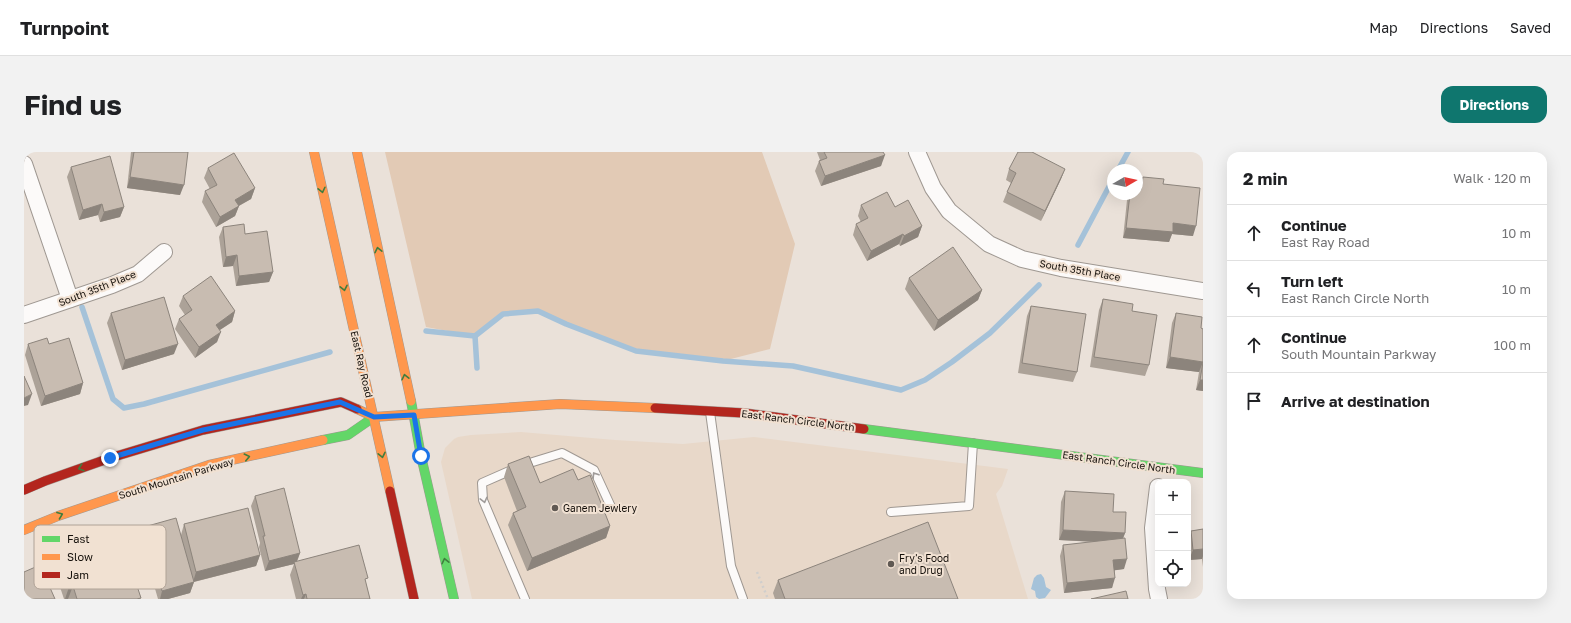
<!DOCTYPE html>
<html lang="en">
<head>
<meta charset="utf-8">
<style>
  body { margin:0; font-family:"Golos Text",sans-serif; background:#f2f2f2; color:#202124 }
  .controls { position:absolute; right:12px; bottom:12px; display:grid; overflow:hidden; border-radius:8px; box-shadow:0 4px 16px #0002 }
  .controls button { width:36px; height:36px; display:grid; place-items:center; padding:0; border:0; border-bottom:1px solid #e0e0e0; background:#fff; color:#202124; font:20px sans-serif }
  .compass { position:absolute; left:1083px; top:12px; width:36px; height:36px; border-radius:50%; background:#fff; box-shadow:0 4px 16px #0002; rotate:81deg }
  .stop { position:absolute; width:12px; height:12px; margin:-9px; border:3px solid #1a73e8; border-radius:50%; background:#fff }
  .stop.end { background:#1a73e8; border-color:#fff; box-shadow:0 1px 4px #0008 }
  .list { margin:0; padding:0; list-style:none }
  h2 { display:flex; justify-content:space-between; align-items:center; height:52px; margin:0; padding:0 16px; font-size:17px }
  h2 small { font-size:13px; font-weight:400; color:#757577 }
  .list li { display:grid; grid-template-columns:26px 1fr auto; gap:12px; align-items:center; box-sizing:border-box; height:56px; padding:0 16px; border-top:1px solid #e0e0e0 }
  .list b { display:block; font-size:15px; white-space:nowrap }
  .list p { margin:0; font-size:13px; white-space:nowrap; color:#757577 }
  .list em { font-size:13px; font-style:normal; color:#757577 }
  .icon { flex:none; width:22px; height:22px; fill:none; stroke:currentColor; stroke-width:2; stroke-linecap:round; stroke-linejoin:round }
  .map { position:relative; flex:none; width:1179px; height:447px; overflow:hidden; border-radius:12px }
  header { display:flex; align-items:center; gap:24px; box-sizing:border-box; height:56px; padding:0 20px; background:#fff; border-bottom:1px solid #e0e0e0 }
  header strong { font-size:19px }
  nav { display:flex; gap:22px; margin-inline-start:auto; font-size:14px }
  .intro { display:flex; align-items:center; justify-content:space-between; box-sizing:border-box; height:96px; padding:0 24px }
  h1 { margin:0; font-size:28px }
  .button { padding:10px 18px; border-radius:12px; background:#0f766e; color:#fff; font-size:14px; font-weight:700 }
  main { display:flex; gap:24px; padding:0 24px }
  aside { flex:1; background:#fff; border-radius:12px; box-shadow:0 4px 16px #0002 }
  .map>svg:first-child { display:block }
</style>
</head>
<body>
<header>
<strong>Turnpoint</strong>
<nav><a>Map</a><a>Directions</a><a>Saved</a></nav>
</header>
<div class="intro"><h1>Find us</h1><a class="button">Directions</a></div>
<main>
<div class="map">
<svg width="1179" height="447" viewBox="0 0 1179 447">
  <rect width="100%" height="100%" fill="#eae1d9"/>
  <path fill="#e8d8c9" d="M497,280L591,288L659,292L730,285L984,317L978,334L972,342L1004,447H448L417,310L421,296L430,287L434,285L447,283Z"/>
  <path fill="#e2cab5" d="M361,0H738L771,92L746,197L699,209L612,199L542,172L514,159L479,162L451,184L402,175Z"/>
  <path fill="#a5c2d9" d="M1017,422L1020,426L1022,435L1027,438L1021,446L1015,447L1012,445L1011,439L1007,437L1010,426L1013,423Z"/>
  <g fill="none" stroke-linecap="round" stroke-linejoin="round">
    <g stroke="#a5c2d9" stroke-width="5.5">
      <path d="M1094,18L1104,0"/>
      <path d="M1054,93L1089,27"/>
      <path d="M58,155L89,247L100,256L120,252L306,200"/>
      <path d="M402,179L451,184L479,162L514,159L542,172L612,199L699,209L769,214L877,238L901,228L928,210L966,181L1015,133"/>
      <path d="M451,184L453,216"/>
    </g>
    <defs>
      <g id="lane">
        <path d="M686,260L707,414L719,447"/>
        <path d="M867,360L945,354L949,291"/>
        <path d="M501,447L459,348L458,331L499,313L538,301L570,318L588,357"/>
      </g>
      <g id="street">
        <path d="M893,0L909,36L925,59L965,92L998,107L1037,116L1179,139"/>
        <path d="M0,12L46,147"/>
        <path d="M0,163L88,133L114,122L140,100"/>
        <path d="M1134,335L1129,376L1133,437L1135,447"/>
      </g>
      <g id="fast">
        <path d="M387,249L397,304L430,447"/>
        <path d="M840,277L1179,321"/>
        <path d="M299,288L324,283L350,265"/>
      </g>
      <g id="slow">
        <path d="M290,0L366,339"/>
        <path d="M333,0L387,249"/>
        <path d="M333,257L350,265L536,252L631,256"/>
        <path d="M0,378L34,364L185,313L299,288"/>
      </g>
      <g id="jam">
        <path d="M631,256L720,261L840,277"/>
        <path d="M0,338L21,329L86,306L179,278L317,250L333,257"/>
        <path d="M366,339L390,447"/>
      </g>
    </defs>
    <use href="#lane" stroke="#9f9892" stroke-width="10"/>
    <use href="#street" stroke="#9f9892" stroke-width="18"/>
    <use href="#fast" stroke="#9f9892" stroke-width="10"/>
    <use href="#slow" stroke="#9f9892" stroke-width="10"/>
    <use href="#jam" stroke="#9f9892" stroke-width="10"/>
    <path stroke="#d0cecc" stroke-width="2.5" stroke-dasharray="2 3" stroke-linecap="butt" d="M733,420L744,447"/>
    <use href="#lane" stroke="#fcfaf9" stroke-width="8"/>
    <use href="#street" stroke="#fcfaf9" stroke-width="16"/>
    <use href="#fast" stroke="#63d668" stroke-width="9"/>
    <use href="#slow" stroke="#ff974d" stroke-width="9"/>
    <use href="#jam" stroke="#b3261e" stroke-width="9"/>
  </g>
  <g fill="#aca298">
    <path d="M107,0H164L156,43L103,36Z"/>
    <path d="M793,0H859L857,14L797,34L791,19L795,9L796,8Z"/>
    <path d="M47,15L100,55L96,65L76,70L74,63L55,68L43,25Z"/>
    <path d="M184,16L231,36L227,47L215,54L211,64L192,75L178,50L181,39L186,37L180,26Z"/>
    <path d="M985,17H1041L1037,27L1017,69L979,50L983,40L987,31L982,28Z"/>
    <path d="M1119,25L1139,32L1169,84L1148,82L1145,90L1099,86L1103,48L1105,42H1113Z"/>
    <path d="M837,53L871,55L898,74L894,85L876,94L875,92L843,109L829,83L832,72L837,70L834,64Z"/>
    <path d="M199,75L221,82L249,120L245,130L212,134L209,114L199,115L195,85Z"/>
    <path d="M885,126L958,138L954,148L910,179L881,137Z"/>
    <path d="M159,144L211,159L208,170L196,178L193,190L171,206L151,177L155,167L161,163L155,154Z"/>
    <path d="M1079,147L1108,159L1125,213L1121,224L1066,215L1075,158Z"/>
    <path d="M1007,154L1053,220L1049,230L994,221L1003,164Z"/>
    <path d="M87,161L150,202L98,218L83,171Z"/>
    <path d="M1152,161L1177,176L1179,177V239L1172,238L1175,220L1142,216L1148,171Z"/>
    <path d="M4,192H25L59,231L56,242L17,254L1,203Z"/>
    <path d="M484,312L516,331L554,328L586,374L582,386L503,419L484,373L489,361L493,359L480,325Z"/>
    <path d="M1041,339L1089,360L1101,381L1099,387L1100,417L1091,418L1088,436L1040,441L1036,404L1039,393L1070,390L1035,388L1037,350Z"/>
    <path d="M231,344L276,401L273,410L342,432L346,447H272L266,423L270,412L241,419L235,395L236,391L227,354Z"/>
    <path d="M160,372L236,403L232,414L170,430L166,441L144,447H134L116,385L120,375L157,383Z"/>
    <path d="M1179,377V415L1178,407L1165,408L1164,397V386L1167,379Z"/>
    <path d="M35,404L109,415L108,419L117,446L116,447H40L30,417Z"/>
    <path d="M754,428L934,447H751L749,441Z"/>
  </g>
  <g fill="#8c847c">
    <path d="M861,3L857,14L797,34L801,24Z"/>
    <path d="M1041,17L1037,27L1017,69L1021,59Z"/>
    <path d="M106,25L160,33L156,43L103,36Z"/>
    <path d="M231,36L227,47L207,58L211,48Z"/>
    <path d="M78,52L74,63L55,68L59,58Z"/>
    <path d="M215,54L211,64L192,75L196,65Z"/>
    <path d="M100,55L96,65L76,70L80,60Z"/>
    <path d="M1149,71L1172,74L1169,84L1148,82L1145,90L1099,86L1102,76Z"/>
    <path d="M898,74L894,85L876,94L880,84Z"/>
    <path d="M879,82L875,92L843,109L847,99Z"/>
    <path d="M213,103L209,114L199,115L202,105Z"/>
    <path d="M249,120L245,130L212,134L215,124Z"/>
    <path d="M958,138L954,148L910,179L914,168Z"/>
    <path d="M211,159L208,170L188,183L192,173Z"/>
    <path d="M197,180L193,190L171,206L175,195Z"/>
    <path d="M154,192L150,202L98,218L101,208Z"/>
    <path d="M1146,205L1179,210L1175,220L1142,216Z"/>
    <path d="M1176,228H1179V239L1172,238Z"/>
    <path d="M59,231L56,242L17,254L21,244Z"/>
    <path d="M8,242L4,253L0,254V246Z"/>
    <path d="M586,374L582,386L503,419L508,406Z"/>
    <path d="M1039,378L1101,381L1097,391L1035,388Z"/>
    <path d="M1179,397V404L1178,407L1165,408L1169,398Z"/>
    <path d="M276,401L272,411L270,410V412L241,419L245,409Z"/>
    <path d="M236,403L232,414L169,430L172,420Z"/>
    <path d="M1103,407L1100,417L1086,419L1089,408Z"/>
    <path d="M1091,426L1088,436L1040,441L1043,431Z"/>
    <path d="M170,430L166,441L144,447H136L138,439Z"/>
    <path d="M49,434L44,447H41L45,435Z"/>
    <path d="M282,442L280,447H277L279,443Z"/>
  </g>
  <g fill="#c8bcb1" stroke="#8c847c">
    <path d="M110,0H164L160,33L106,25Z"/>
    <path d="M800,0H859L861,3L801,24L795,9L803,6Z"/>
    <path d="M994,0H1008L1041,17L1021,59L983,40L992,21L985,17Z"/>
    <path d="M210,1L231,36L211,48L215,54L196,65L181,39L193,33L184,16Z"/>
    <path d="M86,4L100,55L80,60L78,52L59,58L47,15Z"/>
    <path d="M1119,25L1140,27L1139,32L1176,36L1172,74L1149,71V80L1102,76L1106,42H1113V38H1117Z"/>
    <path d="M863,40L871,55L884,48L898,74L880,84L879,82L847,99L832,72L844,66L837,53Z"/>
    <path d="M220,72L221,82L243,79L249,120L215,124L213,103L202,105L199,75Z"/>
    <path d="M929,95L958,138L914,168L885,126Z"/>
    <path d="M187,124L211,159L192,173L197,180L175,195L155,167L168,158L159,144Z"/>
    <path d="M140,145L154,192L101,208L87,161Z"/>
    <path d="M1079,147L1109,152L1108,159L1133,163L1125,213L1070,205Z"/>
    <path d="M1007,154L1062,162L1053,220L998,211Z"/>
    <path d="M1152,161L1178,165L1177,176L1179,177V228H1176L1179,210L1146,205Z"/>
    <path d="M23,186L25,192L45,186L59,231L21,244L4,192Z"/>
    <path d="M0,224L8,242L0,246Z"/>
    <path d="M505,304L516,331L549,317L554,328L566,323L586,374L508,406L489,361L502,355L484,312Z"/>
    <path d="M260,336L276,401L245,409L239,384H241L231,344Z"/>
    <path d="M1041,339L1090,342L1089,360H1102L1101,381L1039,378Z"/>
    <path d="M224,356L236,403L172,420L160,372Z"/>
    <path d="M152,366L170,430L138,439L120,375Z"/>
    <path d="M904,370L934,447H761L754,428Z"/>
    <path d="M1179,377V397L1169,398L1167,379Z"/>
    <path d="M99,383L109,415L107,416L117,446L113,447H53L49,434L45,435L35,404Z"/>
    <path d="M1101,386L1103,407L1089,408L1091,426L1043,431L1039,393Z"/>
    <path d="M335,393L344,426L341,427L346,447H283L282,442L279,443L270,410Z"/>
    <path d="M16,413L31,447H0V420Z"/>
    <path d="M1102,439L1104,447H1067Z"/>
  </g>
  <defs><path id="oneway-chevron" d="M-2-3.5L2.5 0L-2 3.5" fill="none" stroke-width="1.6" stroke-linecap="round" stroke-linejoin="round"/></defs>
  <g stroke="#407d3e">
    <use href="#oneway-chevron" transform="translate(298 38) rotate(77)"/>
    <use href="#oneway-chevron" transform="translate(354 98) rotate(-102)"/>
    <use href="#oneway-chevron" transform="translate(320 136) rotate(78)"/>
    <use href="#oneway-chevron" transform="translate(381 225) rotate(-103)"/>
    <use href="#oneway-chevron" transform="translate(358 303) rotate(78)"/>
    <use href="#oneway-chevron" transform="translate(223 305) rotate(-13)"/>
    <use href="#oneway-chevron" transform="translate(57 316) rotate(161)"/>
    <use href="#oneway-chevron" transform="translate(36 363) rotate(-21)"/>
    <use href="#oneway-chevron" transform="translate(421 409) rotate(-103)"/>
  </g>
  <g stroke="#a09c9a">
    <use href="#oneway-chevron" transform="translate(571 323) rotate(-122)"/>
    <use href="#oneway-chevron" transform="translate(460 348) rotate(76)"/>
  </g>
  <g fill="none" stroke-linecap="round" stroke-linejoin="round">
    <path stroke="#1a73e8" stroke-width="5" d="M86,306L179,278L316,250L350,265L390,263L397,304"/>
  </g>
  <g fill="#605953" stroke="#f1e1d2" stroke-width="1.5">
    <circle cx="531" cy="356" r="4"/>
    <circle cx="867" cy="412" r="4"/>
  </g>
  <g text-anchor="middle" stroke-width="4" stroke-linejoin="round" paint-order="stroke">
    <g font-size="10" fill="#15100b" stroke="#f1e1d2">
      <text transform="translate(1056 118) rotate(10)" y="4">South 35th Place</text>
      <text transform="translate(73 136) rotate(-21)" y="4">South 35th Place</text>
      <text transform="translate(338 212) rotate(77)" y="4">East Ray Road</text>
      <text transform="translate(774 268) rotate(7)" y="4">East Ranch Circle North</text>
      <text transform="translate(1095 310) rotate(8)" y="4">East Ranch Circle North</text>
      <text transform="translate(152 326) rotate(-17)" y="4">South Mountain Parkway</text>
    </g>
    <g font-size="10" fill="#15100b" stroke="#f1e1d2" text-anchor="start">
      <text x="539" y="360">Ganem Jewlery</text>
      <text x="875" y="410">Fry's Food<tspan x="875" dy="12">and Drug</tspan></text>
    </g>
  </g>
  <rect x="10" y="373" width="132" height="64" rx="6" fill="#f1e1d2" stroke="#afa296" stroke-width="1"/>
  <rect x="18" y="384" width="18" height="6" fill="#63d668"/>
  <rect x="18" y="402" width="18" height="6" fill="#ff974d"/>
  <rect x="18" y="420" width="18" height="6" fill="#b3261e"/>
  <g font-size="11" fill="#15100b">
    <text x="43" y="391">Fast</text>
    <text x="43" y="409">Slow</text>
    <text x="43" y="427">Jam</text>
  </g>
</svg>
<div class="controls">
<button>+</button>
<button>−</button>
<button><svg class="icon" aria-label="locate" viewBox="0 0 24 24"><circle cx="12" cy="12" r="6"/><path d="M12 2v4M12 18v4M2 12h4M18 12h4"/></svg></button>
</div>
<svg class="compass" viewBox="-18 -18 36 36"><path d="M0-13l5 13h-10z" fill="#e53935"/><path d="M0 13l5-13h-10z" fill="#757577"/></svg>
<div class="stop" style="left:397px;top:304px"></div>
<div class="stop end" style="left:86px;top:306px"></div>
</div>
<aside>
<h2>2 min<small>Walk · 120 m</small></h2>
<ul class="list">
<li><svg class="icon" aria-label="ahead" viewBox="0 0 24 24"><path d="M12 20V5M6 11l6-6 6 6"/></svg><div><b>Continue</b><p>East Ray Road</p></div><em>10 m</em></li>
<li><svg class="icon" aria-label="left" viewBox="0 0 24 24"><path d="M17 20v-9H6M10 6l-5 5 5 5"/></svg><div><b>Turn left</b><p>East Ranch Circle North</p></div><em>10 m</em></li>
<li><svg class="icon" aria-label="ahead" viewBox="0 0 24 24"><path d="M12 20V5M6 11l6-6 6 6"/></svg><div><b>Continue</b><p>South Mountain Parkway</p></div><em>100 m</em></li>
<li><svg class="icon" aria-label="arrive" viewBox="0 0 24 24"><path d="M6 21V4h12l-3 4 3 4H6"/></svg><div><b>Arrive at destination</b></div></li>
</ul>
</aside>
</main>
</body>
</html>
